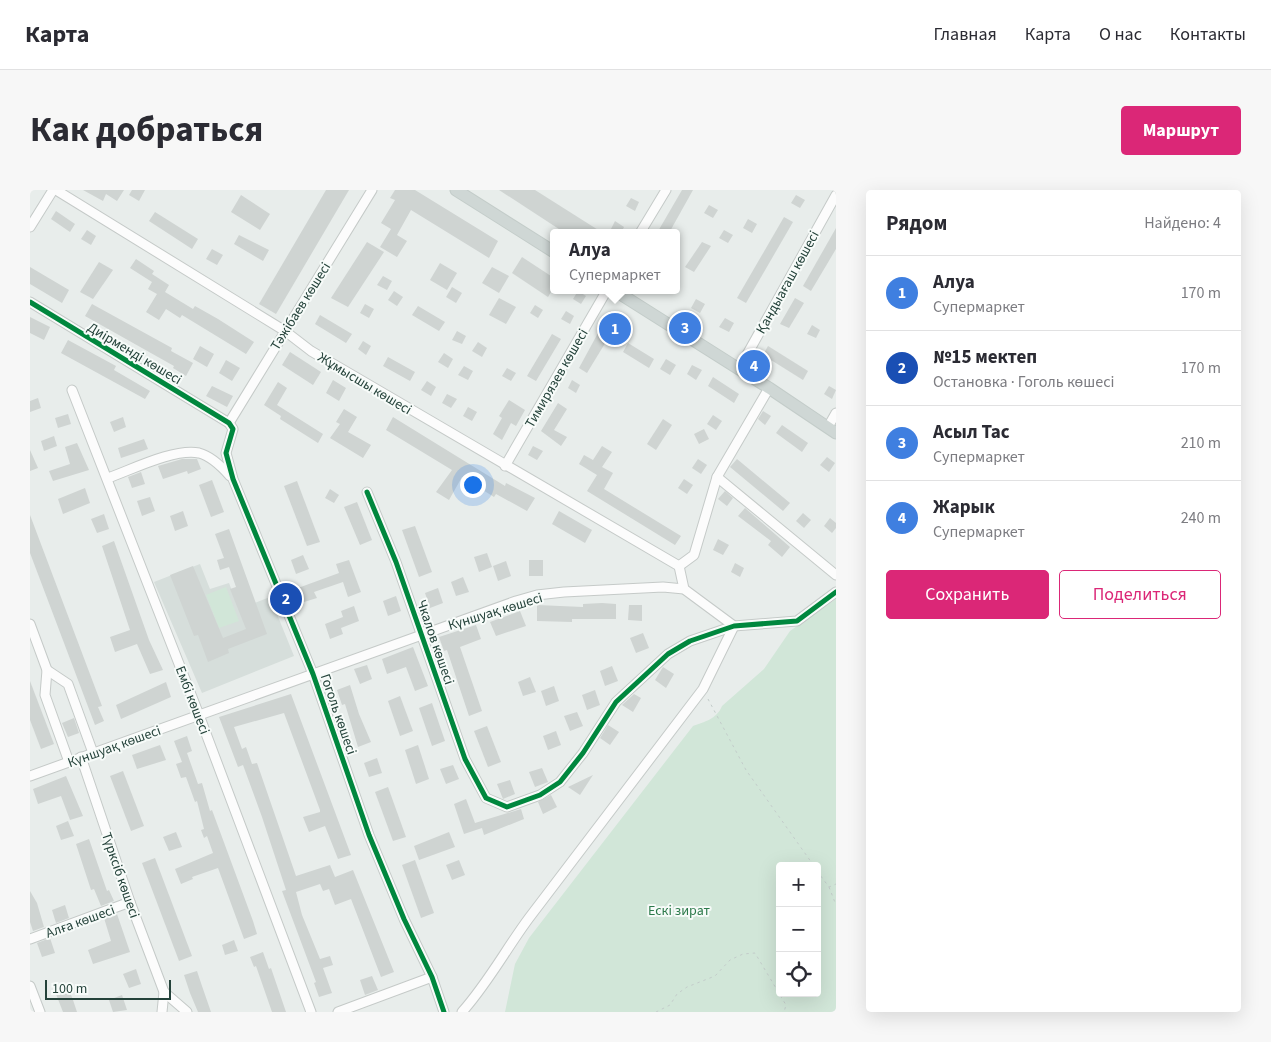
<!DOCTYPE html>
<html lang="ru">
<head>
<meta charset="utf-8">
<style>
  body { margin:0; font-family:"Source Sans 3",sans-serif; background:#f7f7f7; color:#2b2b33 }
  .controls { position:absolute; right:15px; bottom:15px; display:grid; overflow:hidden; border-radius:5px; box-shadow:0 5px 20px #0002 }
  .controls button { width:45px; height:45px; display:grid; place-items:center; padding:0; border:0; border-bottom:1px solid #e1e1e2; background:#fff; color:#2b2b33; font:25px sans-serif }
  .scale { position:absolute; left:15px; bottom:12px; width:126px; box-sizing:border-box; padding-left:5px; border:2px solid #24423a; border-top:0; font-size:14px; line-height:18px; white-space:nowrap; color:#24423a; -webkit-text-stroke:4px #f7fbf9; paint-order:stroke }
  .you { position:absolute; left:442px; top:294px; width:18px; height:18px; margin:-12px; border:4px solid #fff; border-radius:50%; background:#1a73e8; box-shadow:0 0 0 8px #1a73e833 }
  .badge { display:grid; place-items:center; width:32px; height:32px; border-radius:50%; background:#db2777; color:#fff; font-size:16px; font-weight:700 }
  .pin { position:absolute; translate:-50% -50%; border:2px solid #fff; box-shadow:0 1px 5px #0006 }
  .popup { position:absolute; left:520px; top:39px; width:130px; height:65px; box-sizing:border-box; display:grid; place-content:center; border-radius:5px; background:#fff; filter:drop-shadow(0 1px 4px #0005); font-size:16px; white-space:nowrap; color:#7c7c81 }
  .popup b { font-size:19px; color:#2b2b33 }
  .popup::after { content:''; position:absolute; left:50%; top:100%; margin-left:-10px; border:10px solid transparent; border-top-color:#fff }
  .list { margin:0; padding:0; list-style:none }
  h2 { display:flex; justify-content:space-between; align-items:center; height:65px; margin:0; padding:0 20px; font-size:21px }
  h2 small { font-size:16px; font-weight:400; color:#7c7c81 }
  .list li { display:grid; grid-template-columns:32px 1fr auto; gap:15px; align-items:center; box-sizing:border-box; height:75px; padding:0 20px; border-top:1px solid #e1e1e2 }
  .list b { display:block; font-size:19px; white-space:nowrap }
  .list p { margin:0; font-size:16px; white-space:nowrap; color:#7c7c81 }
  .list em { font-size:16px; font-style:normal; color:#7c7c81 }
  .actions { display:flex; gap:10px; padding:15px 20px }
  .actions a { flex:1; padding:11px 0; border:1px solid #db2777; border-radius:5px; text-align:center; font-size:18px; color:#db2777 }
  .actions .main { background:#db2777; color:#fff }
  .icon { flex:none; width:28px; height:28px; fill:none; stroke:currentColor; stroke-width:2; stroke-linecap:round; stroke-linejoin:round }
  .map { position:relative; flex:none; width:806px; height:822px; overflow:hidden; border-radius:5px }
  header { display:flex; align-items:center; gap:30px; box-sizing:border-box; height:70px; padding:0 25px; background:#fff; border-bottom:1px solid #e1e1e2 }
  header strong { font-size:24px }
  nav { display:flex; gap:28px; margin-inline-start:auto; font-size:18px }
  .intro { display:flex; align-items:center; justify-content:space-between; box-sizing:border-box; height:120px; padding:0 30px }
  h1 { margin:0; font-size:35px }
  .button { padding:12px 22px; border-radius:5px; background:#db2777; color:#fff; font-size:18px; font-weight:700 }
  main { display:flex; gap:30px; padding:0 30px }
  aside { flex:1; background:#fff; border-radius:5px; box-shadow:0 5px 20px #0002 }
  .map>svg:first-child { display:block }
</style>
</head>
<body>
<header>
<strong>Карта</strong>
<nav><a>Главная</a><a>Карта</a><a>О нас</a><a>Контакты</a></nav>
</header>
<div class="intro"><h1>Как добраться</h1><a class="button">Маршрут</a></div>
<main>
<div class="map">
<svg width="806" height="822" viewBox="0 0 806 822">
  <rect width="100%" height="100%" fill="#e8edeb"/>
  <path fill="#d6dedb" d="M170,374L180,399L199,393L209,419L240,407L264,466L172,503L124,392Z"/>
  <g fill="#d1e6d8" fill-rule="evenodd">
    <path d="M196,397L209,431L189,438L176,405Z"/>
    <path d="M806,409V822H475L485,774L499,748L663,536C674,532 687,529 692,516L734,479L760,441ZM750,676H787V803H750Z"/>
  </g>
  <g fill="#cfd4d2">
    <path d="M53,0H94L87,11L76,4L73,11Z"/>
    <path d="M102,0H115L109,11L99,5Z"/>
    <path d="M296,0H319L246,124L229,114Z"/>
    <path d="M365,0H385L468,51L459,68L381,20L367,45L377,51L367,67L350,57L361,39L351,33L365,10L360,8Z"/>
    <path d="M469,0H505L573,43H535Z"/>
    <path d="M652,0H663L639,43H627Z"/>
    <path d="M211,5L240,24L230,40L201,22Z"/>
    <path d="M766,5L775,10L770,18L761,13Z"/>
    <path d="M601,8L609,12L605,21L596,16Z"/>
    <path d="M679,15L688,20L683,28L674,23Z"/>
    <path d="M26,21L45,34L40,42L21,29Z"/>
    <path d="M125,22L168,49L162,59L119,31Z"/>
    <path d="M754,27L763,32L716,113L707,108Z"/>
    <path d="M718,29L727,34L722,43L713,38Z"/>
    <path d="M585,31L594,37L591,43L580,41Z"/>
    <path d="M806,38V59L781,101L773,96Z"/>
    <path d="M57,40L66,46L61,55L51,49Z"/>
    <path d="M694,40L703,45L698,53L689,48Z"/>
    <path d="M209,45L239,60L233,71L204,54Z"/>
    <path d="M337,52L354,62L318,117L301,108Z"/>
    <path d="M672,52L681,56L664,82L655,77Z"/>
    <path d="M182,59L193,65L187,75L176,69Z"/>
    <path d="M492,67L524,88V97L518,107L482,83Z"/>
    <path d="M106,69L124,81L122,84L139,95L135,102L163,119L165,116L188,129L224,152L216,164L152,125L150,128L136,119L129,130L116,122L127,104L118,99L122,92L100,78Z"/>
    <path d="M69,72L83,80L63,109L50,102Z"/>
    <path d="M410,73L427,83L417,100L400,90Z"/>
    <path d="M0,77L39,100L32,113L0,94Z"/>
    <path d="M462,77L479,86L469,103L452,93Z"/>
    <path d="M353,86L362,91L357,100L347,95Z"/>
    <path d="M422,97L432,103L426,113L416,107Z"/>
    <path d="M364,101L373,107L367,116L358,110Z"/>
    <path d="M548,101L556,106L551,114L543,109Z"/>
    <path d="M469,108L486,117L476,134L459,125Z"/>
    <path d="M765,108L774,113L759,138L750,134Z"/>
    <path d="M666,109L675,114L670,123L661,118Z"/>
    <path d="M62,114L142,158L141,161L163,173L156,186L143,178L144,176L55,126Z"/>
    <path d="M335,114L344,119L339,128L330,123Z"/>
    <path d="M505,115L513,120L508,128L500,123Z"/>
    <path d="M388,116L415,132L409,141L382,125Z"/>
    <path d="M536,121L544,126L540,134L531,129Z"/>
    <path d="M580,121L591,127L557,183L549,178Z"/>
    <path d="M290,125L322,144L316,153L285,134Z"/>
    <path d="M0,127L20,137L14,150L0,143Z"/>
    <path d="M695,128L704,133L699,142L689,137Z"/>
    <path d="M782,135L790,140L786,148L777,144Z"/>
    <path d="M427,141L436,146L432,154L422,150Z"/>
    <path d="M522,144L531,149L506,191L497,186Z"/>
    <path d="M38,150L86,176L84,180L120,201L115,209L31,163Z"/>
    <path d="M333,151L341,156L336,165L328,159Z"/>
    <path d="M448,152L457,158L452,167L442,161Z"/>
    <path d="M598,153L624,169L619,178L593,162Z"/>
    <path d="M170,156L184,164L177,177L163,169Z"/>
    <path d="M738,156L778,181L773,190L733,165Z"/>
    <path d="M260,162L291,182L283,195L252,175Z"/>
    <path d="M414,163L423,169L418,178L408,172Z"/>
    <path d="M358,167L385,182L380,191L353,176Z"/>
    <path d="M636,169L646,175L640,185L630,179Z"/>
    <path d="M196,170L210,178L202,191L189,183Z"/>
    <path d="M662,175L672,180L666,190L657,184Z"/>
    <path d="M434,176L443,181L438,190L428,185Z"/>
    <path d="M477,178L486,183L481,191L472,186Z"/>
    <path d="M683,187L709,204L704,213L678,196Z"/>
    <path d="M303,190L316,198L309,211L296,203Z"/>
    <path d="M542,190L550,195L546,203L538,198Z"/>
    <path d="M397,191L406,197L401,206L391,200Z"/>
    <path d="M248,192L257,198L247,215L293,244L288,253L250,229L251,226L234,215Z"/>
    <path d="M182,196L203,206L197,217L176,206Z"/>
    <path d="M799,196L806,200L802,209L794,204Z"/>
    <path d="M417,204L427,209L421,218L412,213Z"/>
    <path d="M8,208L11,218L0,222V211Z"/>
    <path d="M479,210L495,220L486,236L481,233L472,250L463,244L472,228L469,226Z"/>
    <path d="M528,213L537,219L524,240L537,247L531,256L511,241Z"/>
    <path d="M438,217L447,222L442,231L433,226Z"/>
    <path d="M314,219L327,227L318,242L341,255L333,268L300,248L310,234L306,232Z"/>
    <path d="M733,221L741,226L735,235L728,229Z"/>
    <path d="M38,224L41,234L28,238L25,228Z"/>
    <path d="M683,225L692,231L686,240L677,234Z"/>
    <path d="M93,227L96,237L84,242L80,232Z"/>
    <path d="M363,227L475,296L476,293L505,308L497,321L466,304L464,307L432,287L419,310L406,302L422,280L356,240Z"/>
    <path d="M633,229L642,235L626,260L617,254Z"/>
    <path d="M752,235L778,253L772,262L746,243Z"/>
    <path d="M674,239L679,249L669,254L664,244Z"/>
    <path d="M24,246L27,256L14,261L11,251Z"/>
    <path d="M114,249L118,259L91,268L88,258Z"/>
    <path d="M47,253L59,280L23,291L19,281L40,274L35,257Z"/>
    <path d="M503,256L513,261L507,270L498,265Z"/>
    <path d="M572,256L582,262L572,277L583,283L574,299L651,346L645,355L557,301L567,285L549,274L554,265L563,270Z"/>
    <path d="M0,260L8,278L0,281Z"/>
    <path d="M797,267L805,273L799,282L790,275Z"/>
    <path d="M152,269H167L171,279L158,284L157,281L133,289L128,276Z"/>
    <path d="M668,269L677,275L671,284L662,278Z"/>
    <path d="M707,269L760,313L753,321L700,277Z"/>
    <path d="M111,282L115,294L102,298L98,287Z"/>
    <path d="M654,289L663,295L657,304L648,298Z"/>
    <path d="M182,290L194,322L181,327L169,295Z"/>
    <path d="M267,291L290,352L277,356L254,296Z"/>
    <path d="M55,298L60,313L33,324L28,309Z"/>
    <path d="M300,299L309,305L304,313L295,308Z"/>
    <path d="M695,301L703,308L697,316L688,309Z"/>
    <path d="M120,307L125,321L112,326L107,311Z"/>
    <path d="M327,312L342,350L330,355L314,317Z"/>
    <path d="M715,318L760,357L752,367L738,355L741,351L708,326Z"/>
    <path d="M153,321L158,336L145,341L140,326Z"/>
    <path d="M529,321L562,340L555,353L522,334Z"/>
    <path d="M773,323L781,330L774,338L766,331Z"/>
    <path d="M74,324L79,339L67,343L61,329Z"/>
    <path d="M0,325L72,516L68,517L74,531L65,535L0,363Z"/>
    <path d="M800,328L806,333V338L802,343L794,336Z"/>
    <path d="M385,336L402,382L389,387L372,340Z"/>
    <path d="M199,339L237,444L198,459L199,463L178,472L168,445L164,446L140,385L163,376L193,448L216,439L200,399L206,397L199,377L190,380L187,370L194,368L185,344Z"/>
    <path d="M688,349L699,355L693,365L683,360Z"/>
    <path d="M84,351L119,450L133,480L120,484L107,454L85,462L80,447L100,440L72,356Z"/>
    <path d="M457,363L462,377L449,382L444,367Z"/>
    <path d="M273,365L279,379L266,384L261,370Z"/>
    <path d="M319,370L331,402L318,407L313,392L284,402L287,408L274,412L268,398L309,383L306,374Z"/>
    <rect x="499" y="370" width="14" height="16"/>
    <path d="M476,371L481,386L468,391L463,376Z"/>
    <path d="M705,373L714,378L710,387L701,382Z"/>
    <path d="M433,387L439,402L426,406L421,392Z"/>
    <path d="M408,398L413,413L400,418L395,403Z"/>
    <path d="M366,406L371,421L358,426L353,411Z"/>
    <path d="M572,413L586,414V429H542V432L507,431V415L553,417V414Z"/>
    <path d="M599,415H612V431L598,430Z"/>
    <path d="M324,416L329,431L311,438L313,444L300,449L295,434L313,427L311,421Z"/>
    <path d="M490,421L496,436L466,446L460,432Z"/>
    <path d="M446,435L451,449L430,457L452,521L439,526L417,460L414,461L409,447Z"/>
    <path d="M613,443L619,458L606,463L600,448Z"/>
    <path d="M383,457L398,496L385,501L376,477L357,484L352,469Z"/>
    <path d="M337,475L342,489L330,494L324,479Z"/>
    <path d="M582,476L588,491L575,496L570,481Z"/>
    <path d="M633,477L644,484L636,498L625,490Z"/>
    <path d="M500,487L506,502L493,506L488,492Z"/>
    <path d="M0,491L24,554L11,559L0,530Z"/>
    <path d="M136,492L141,507L91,529L86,515Z"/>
    <path d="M320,495L329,524L341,552L328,557L315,514L312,515L307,500Z"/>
    <path d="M524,496L529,511L516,516L511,501Z"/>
    <path d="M565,500L570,515L557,520L552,505Z"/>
    <path d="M261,504L321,665L308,669L295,636L279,642L273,627L290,622V620L254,523L204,537L212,559L216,557L222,574L227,573L266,686L300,675L305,687L323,680L364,782L351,787L321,709L305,715L299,699L293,701L290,694L266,702L272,725L290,769L300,766L303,775L293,778L302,803L289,807L284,793L286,792L252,701L256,700L232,627L213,575L208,577L189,527Z"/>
    <path d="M604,504L611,508L603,522L592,515Z"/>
    <path d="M370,506L383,541L370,546L358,511Z"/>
    <path d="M402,513L415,551L402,556L389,518Z"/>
    <path d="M547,522L553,536L540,541L534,526Z"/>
    <path d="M44,528L49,543L38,547L32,533Z"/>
    <path d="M578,535L589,542L580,555L570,548Z"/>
    <path d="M457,536L471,572L458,577L444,541Z"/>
    <path d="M526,541L531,555L518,560L513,546Z"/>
    <path d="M157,546L162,561L157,563L168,594L172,593L180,621L182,620L223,731L227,744L214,749L188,678L162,687L163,689L151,694L145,679L183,663L177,646L174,648L171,640L174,639L167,611L165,612L156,587L151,588L146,574L152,572L144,551Z"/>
    <path d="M130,555L136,570L107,579L102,565Z"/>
    <path d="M388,555L399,589L386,594L375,560Z"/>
    <path d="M347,568L352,583L339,587L334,573Z"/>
    <path d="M423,575L429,589L416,594L410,579Z"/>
    <path d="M512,578L518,592L505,597L499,582Z"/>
    <path d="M93,581L114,636L101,641L80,586Z"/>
    <path d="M563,585L550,605L538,597Z"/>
    <path d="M36,586L53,626L40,630L31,606L8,614L3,599Z"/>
    <path d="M480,590L485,604L473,609L467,594Z"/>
    <path d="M358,597L376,647L363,651L345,602Z"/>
    <path d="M521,605L527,617L513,624L508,612Z"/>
    <path d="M436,609L445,633L491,619L494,629L454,645L452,638L434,644L424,614Z"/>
    <path d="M38,631L44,646L31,650L26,636Z"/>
    <path d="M146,642L152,657L139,661L133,647Z"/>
    <path d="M419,642L425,657L389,670L384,656Z"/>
    <path d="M59,649L77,701L79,700L84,711L71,716L64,699L61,700L46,654Z"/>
    <path d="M125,668L162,766L149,771L112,673Z"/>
    <path d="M385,670L404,723L391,728L372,675Z"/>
    <path d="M429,670L435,685L422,690L416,675Z"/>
    <path d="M0,701L7,713L14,737L3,741L0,732Z"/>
    <path d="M35,715L39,728L26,733L22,720Z"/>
    <path d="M87,724L100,762L63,774L58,760L81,751L74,728Z"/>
    <path d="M20,748L25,763L12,767L7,753Z"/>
    <path d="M204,750L208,761L195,765L192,755Z"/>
    <path d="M233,762L239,779L241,778L256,822H242L226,776L224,777L220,767Z"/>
    <path d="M106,779L111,794L99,798L93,784Z"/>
    <path d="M167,781L172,796L181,822H168L160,803L154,785Z"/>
    <path d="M342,786L348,800L335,805L330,790Z"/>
    <path d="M37,794L43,810L47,822H33L24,799Z"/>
    <path d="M92,805L97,820L83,822L79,810Z"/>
  </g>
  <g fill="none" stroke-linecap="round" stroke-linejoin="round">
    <defs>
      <g id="minor">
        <path d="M26,0L255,141L281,161L649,376"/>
        <path d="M0,37L23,0"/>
        <path d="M610,43L636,0"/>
        <path d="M0,112L199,233L203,239L196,263L203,289L283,484L339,645L374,729L402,787L414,822"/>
        <path d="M709,179L806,5"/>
        <path d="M42,200L169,525L281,822"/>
        <path d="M199,233L342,0"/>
        <path d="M798,237L806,223"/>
        <path d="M475,276L577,100"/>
        <path d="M687,287L806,385"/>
        <path d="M78,288C101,280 144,258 169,263C181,266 192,277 200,286"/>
        <path d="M337,302L366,372L435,569L456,608L477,617L510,605L530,592L553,563L586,512L638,464L660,451L704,436L767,431L806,402"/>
        <path d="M649,376L664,365L687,287L739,198"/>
        <path d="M649,376L654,399"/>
        <path d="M0,434L17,480L15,505L39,572"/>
        <path d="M17,480L38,494L63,563"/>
        <path d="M51,567L100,712L134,802L132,822"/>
        <path d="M0,586L486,411L507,405L534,402L633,397L654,399L704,436"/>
        <path d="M0,749L100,712"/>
        <path d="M0,796L10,822"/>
        <path d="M134,802L157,822"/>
        <path d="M308,822L402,787"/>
        <path d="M432,822C458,793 476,759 499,728L673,499L704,436"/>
      </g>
      <g id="major">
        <path d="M426,0L524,62"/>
        <path d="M584,100L739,198L806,243"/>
      </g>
    </defs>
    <use href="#minor" stroke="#c5cac8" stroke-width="11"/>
    <use href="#major" stroke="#c3ccc9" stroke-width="13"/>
    <g stroke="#c3ccca" stroke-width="1" stroke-dasharray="2.5 4" stroke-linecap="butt">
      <path d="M678,509L716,580L784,676"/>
      <path d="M787,681L799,697L806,694"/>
      <path d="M799,697L806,715"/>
      <path d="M626,822L640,815L647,804L657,797L685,786L700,770L713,764L725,763L756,815L754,822"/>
    </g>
    <use href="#minor" stroke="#fcfcfc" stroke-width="9"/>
    <use href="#major" stroke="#cfd7d5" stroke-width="11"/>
    <defs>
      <g id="cycleway">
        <path d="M0,112L199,233L203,239L196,263L203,289L283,484L339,645L374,729L402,787L414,822"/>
        <path d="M337,302L366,372L435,569L456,608L477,617L510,605L530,592L553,563L586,512L638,464L660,451L704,436L767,431L806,402"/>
      </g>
    </defs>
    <use href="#cycleway" stroke="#f7fbf9" stroke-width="8"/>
    <use href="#cycleway" stroke="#00873e" stroke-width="5"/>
  </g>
  <g text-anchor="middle" stroke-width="4" stroke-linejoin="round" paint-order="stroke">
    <g font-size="14" fill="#24423a" stroke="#f7fbf9">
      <text transform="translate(757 92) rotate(-61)" y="5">Қандыағаш көшесі</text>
      <text transform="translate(270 116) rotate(-58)" y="5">Тәжібаев көшесі</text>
      <text transform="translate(105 163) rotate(31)" y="5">Диірменді көшесі</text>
      <text transform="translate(526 188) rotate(-60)" y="5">Тимирязев көшесі</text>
      <text transform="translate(335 193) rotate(31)" y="5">Жұмысшы көшесі</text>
      <text transform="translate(465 421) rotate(-17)" y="5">Күншуақ көшесі</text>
      <text transform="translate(406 452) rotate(71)" y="5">Чкалов көшесі</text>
      <text transform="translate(163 510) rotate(69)" y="5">Ембі көшесі</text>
      <text transform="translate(309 524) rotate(71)" y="5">Гоголь көшесі</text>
      <text transform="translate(84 556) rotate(-20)" y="5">Күншуақ көшесі</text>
      <text transform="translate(91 685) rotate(71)" y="5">Түрксіб көшесі</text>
      <text transform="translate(50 731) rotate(-20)" y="5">Алға көшесі</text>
    </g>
    <g font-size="14" fill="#2d7a4b" stroke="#f7fbf9">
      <text x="649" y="725">Ескі зират</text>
    </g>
  </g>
</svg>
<div class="controls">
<button>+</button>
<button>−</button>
<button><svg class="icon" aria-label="locate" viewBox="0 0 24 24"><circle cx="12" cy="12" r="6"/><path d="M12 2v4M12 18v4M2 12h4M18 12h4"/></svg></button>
</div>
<div class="scale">100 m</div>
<div class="you"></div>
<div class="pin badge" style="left:585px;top:139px;background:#3f7fe0">1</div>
<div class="popup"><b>Алуа</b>Супермаркет</div>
<div class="pin badge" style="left:256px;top:409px;background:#1a4fb4">2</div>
<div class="pin badge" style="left:655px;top:138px;background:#3f7fe0">3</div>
<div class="pin badge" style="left:724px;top:176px;background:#3f7fe0">4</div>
</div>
<aside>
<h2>Рядом<small>Найдено: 4</small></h2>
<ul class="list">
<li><span class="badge" style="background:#3f7fe0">1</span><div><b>Алуа</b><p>Супермаркет</p></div><em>170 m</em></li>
<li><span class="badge" style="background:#1a4fb4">2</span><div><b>№15 мектеп</b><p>Остановка · Гоголь көшесі</p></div><em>170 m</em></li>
<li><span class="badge" style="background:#3f7fe0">3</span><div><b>Асыл Тас</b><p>Супермаркет</p></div><em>210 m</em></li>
<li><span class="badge" style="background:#3f7fe0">4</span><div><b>Жарык</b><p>Супермаркет</p></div><em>240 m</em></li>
</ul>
<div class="actions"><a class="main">Сохранить</a><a>Поделиться</a></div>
</aside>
</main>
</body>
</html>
